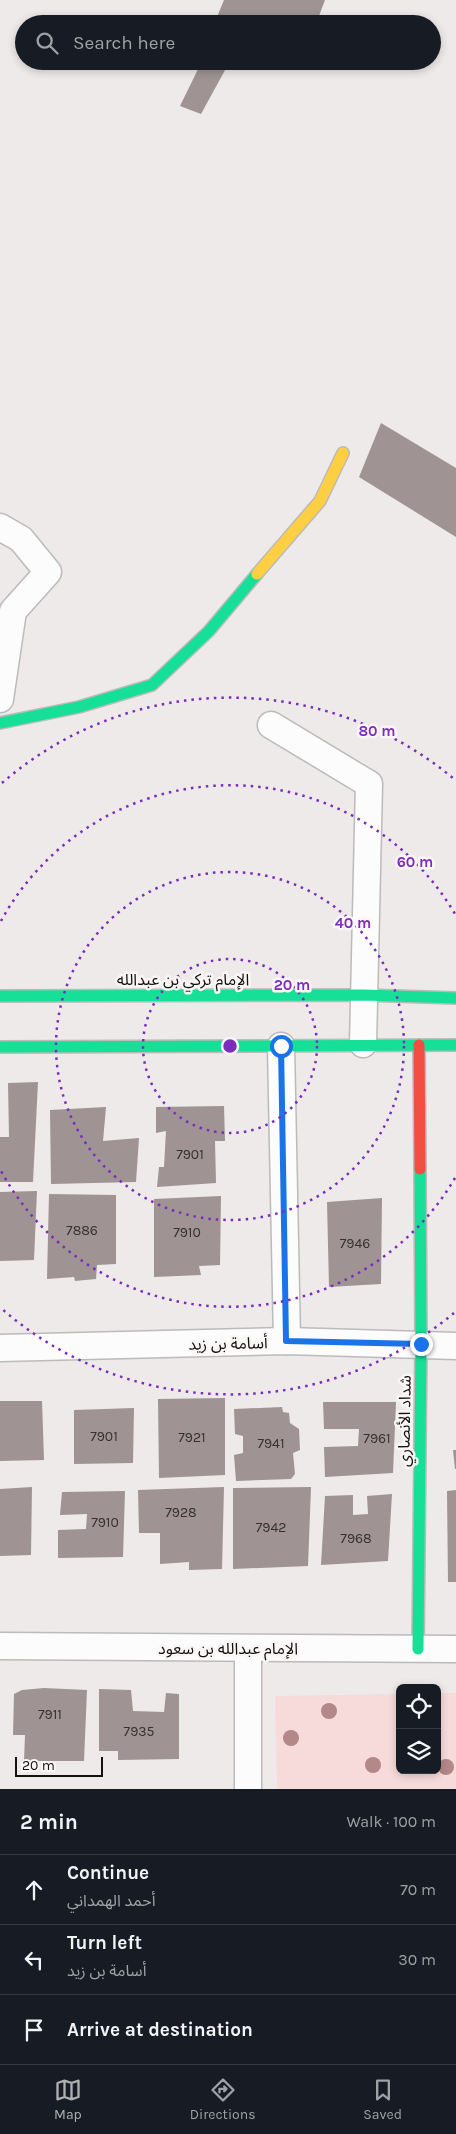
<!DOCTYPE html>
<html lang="en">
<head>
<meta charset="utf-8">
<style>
  body { margin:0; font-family:Karla,"Noto Sans Arabic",sans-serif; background:#20242c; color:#f1f3f6 }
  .controls { position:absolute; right:15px; bottom:15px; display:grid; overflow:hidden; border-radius:8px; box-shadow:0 2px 8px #0003 }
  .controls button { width:45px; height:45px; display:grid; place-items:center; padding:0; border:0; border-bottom:1px solid #363941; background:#171b24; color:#f1f3f6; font:25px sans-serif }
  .scale { position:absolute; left:15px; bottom:12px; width:88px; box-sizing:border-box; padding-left:5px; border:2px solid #131111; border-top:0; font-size:14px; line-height:18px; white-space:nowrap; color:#131111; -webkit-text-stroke:4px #fbf6f6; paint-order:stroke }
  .stop { position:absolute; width:15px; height:15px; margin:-11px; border:4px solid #1a73e8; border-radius:50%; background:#fff }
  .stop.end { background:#1a73e8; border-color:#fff; box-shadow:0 1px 5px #0008 }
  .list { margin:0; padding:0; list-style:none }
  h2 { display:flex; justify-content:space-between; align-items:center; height:65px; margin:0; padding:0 20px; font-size:21px }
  h2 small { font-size:16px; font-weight:400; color:#9ea1a6 }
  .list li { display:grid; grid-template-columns:32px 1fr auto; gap:15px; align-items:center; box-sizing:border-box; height:70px; padding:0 20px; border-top:1px solid #363941 }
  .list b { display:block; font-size:19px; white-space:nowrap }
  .list p { margin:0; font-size:16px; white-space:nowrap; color:#9ea1a6 }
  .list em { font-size:16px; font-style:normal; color:#9ea1a6 }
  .icon { flex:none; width:28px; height:28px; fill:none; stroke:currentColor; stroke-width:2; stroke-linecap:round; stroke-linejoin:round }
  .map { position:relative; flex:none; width:456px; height:1789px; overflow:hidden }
  .search { position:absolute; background:#171b24; box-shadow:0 2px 8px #0003; left:15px; right:15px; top:15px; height:55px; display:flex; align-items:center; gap:12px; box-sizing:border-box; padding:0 18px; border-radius:28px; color:#9ea1a6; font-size:19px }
  .sheet { height:275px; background:#171b24 }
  nav { display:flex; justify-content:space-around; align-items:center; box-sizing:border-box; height:70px; border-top:1px solid #363941; background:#171b24; font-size:14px; color:#9ea1a6 }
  nav a { display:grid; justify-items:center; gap:2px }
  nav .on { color:#afb0b1 }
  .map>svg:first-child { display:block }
</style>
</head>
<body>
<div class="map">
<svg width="456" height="1789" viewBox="0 0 456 1789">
  <rect width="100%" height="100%" fill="#edeae9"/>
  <path fill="#f6dbda" d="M437,1693H456V1789H277L275,1696L400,1694V1770H437Z"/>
  <g fill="#9f9393">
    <path d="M224,0H325L316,24H237L217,17Z"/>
    <path d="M202,61H230L201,114L180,106Z"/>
    <path d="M381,423L456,468V537L359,477Z"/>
    <path d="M38,1082L33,1182H0V1137H9L8,1083Z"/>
    <path d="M224,1106L225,1141H215L216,1183L157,1187L159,1167H164L166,1131L156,1133V1107Z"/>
    <path d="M106,1107L103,1141L139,1138L136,1182L51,1184L50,1110Z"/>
    <path d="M37,1191L34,1260L0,1261V1192Z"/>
    <path d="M49,1194L116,1195V1264L97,1265L96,1279L75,1281L74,1277L47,1279Z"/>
    <path d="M221,1196L220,1265L199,1266L201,1275L154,1277V1199Z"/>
    <path d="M382,1198L381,1284L329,1287L327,1202Z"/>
    <path d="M225,1398V1475L159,1478L158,1399Z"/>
    <path d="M0,1401H42L44,1460L0,1461Z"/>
    <path d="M323,1402H396L393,1473L325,1477L324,1447L358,1446L359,1429H324Z"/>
    <path d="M282,1407L283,1412L289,1413L290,1423L299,1429L300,1450L293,1453L295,1474L291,1479L236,1481L234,1455L243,1453V1436L235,1434L234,1409Z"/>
    <path d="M134,1408L133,1463L74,1464V1410Z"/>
    <path d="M453,1450H456V1469H455Z"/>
    <path d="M32,1487L31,1555L0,1556V1489Z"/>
    <path d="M224,1487L222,1569L189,1570V1562L160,1564V1533H139L138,1490Z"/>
    <path d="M311,1487L308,1566L233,1569V1488Z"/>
    <path d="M456,1490V1582H448L447,1491Z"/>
    <path d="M125,1491L123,1557L58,1558V1530L86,1529L87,1514L60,1515L62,1492Z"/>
    <path d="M392,1494L388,1561L321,1565L325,1496L353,1495V1515L368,1514L367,1496Z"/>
    <path d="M44,1688L87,1690L84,1761H24L25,1735H13L14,1694L22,1690Z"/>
    <path d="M99,1689L131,1690L133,1711L164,1712L166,1693L179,1694V1759L118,1760V1751H99Z"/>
  </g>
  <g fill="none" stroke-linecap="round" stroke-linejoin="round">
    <defs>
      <g id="street">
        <path d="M0,527L21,539L48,572L13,611L0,699"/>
        <path d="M271,725L369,784L363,1044"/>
        <path d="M281,1046L287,1341"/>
        <path d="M0,1348L287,1341L456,1346"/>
        <path d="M0,1646L456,1649"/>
        <path d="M248,1648V1789"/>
      </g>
      <g id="fast">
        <path d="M0,723L79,707L152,685L209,631L257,574"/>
        <path d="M0,996L364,995L456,998"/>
        <path d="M0,1047L456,1045"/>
        <path d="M418,1649L421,1344L420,1169"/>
      </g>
      <path id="slow" d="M257,574L320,501L343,453"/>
      <path id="jam" d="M419,1045L420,1169"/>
    </defs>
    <use href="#street" stroke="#bcbaba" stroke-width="29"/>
    <use href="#fast" stroke="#bcbaba" stroke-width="14"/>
    <use href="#slow" stroke="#bcbaba" stroke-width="14"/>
    <use href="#jam" stroke="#bcbaba" stroke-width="14"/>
    <use href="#street" stroke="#fcfcfc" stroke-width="26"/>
    <use href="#fast" stroke="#16e098" stroke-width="11"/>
    <use href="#slow" stroke="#ffcf43" stroke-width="11"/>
    <use href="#jam" stroke="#f24e42" stroke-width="11"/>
  </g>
  <g fill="#b48789">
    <circle cx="329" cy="1711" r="8"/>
    <circle cx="291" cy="1738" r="8"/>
    <circle cx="373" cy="1765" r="8"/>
    <circle cx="446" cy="1767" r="8"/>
  </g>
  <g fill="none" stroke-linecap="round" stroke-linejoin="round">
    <path stroke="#1a73e8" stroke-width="6" d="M281,1046L286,1341L421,1344"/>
  </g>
  <g fill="none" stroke="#7b2cbf" stroke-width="2.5" stroke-dasharray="2.5 5">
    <circle cx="230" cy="1046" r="87"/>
    <circle cx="230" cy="1046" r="174"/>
    <path d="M455 1178A261 261 0 0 1 1 1171M1 921A261 261 0 0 1 455 914"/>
    <path d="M454 1313A348 348 0 0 1 2 1309M2 783A348 348 0 0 1 454 779"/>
  </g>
  <g text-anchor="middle" stroke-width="5" stroke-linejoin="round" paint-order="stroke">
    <g font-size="14" fill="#363232">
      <text x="190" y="1159">7901</text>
      <text x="82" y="1235">7886</text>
      <text x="187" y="1237">7910</text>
      <text x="355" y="1248">7946</text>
      <text x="104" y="1441">7901</text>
      <text x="192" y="1442">7921</text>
      <text x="377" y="1443">7961</text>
      <text x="271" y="1448">7941</text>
      <text x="181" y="1517">7928</text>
      <text x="105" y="1527">7910</text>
      <text x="271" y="1532">7942</text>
      <text x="356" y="1543">7968</text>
      <text x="50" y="1719">7911</text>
      <text x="139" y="1736">7935</text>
    </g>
    <g font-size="16" fill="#131111" stroke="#fbf6f6">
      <text x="183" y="985">الإمام تركي بن عبدالله</text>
      <text transform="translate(228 1343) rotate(-1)" y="6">أسامة بن زيد</text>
      <text transform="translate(404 1421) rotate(-89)" y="6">شداد الأنصاري</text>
      <text x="228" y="1654">الإمام عبدالله بن سعود</text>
    </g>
  </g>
  <circle cx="230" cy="1046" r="8" fill="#7b2cbf" stroke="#fbf6f6" stroke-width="2.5"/>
  <g font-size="15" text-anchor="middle" font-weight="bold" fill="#7b2cbf" stroke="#fbf6f6" stroke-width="5" stroke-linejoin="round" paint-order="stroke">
    <text x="377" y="736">80 m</text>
    <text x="415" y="867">60 m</text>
    <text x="353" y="928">40 m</text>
    <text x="292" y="990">20 m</text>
  </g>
</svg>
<div class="controls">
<button><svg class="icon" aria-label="locate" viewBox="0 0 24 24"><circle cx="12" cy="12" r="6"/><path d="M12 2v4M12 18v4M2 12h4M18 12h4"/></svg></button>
<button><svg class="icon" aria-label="layers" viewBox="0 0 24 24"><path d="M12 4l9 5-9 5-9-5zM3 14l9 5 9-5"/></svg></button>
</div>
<div class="scale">20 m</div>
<div class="stop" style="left:281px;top:1046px"></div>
<div class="stop end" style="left:421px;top:1344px"></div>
<div class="search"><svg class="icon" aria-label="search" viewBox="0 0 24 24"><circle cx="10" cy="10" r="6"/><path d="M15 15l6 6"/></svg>Search here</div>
</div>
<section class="sheet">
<h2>2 min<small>Walk · 100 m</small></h2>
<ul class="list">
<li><svg class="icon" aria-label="ahead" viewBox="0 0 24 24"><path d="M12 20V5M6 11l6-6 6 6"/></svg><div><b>Continue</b><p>أحمد الهمداني</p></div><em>70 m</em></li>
<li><svg class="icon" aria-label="left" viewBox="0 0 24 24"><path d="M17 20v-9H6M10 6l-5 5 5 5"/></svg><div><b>Turn left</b><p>أسامة بن زيد</p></div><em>30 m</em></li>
<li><svg class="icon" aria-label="arrive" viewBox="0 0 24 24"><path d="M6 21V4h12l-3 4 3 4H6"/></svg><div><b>Arrive at destination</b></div></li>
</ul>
</section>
<nav>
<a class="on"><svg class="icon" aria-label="map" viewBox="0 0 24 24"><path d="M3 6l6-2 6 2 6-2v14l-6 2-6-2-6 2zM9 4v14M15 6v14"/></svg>Map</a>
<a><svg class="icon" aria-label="directions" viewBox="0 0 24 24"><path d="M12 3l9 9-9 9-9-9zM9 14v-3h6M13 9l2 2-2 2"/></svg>Directions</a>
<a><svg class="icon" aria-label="saved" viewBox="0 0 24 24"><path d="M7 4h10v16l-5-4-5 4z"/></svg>Saved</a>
</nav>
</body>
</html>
